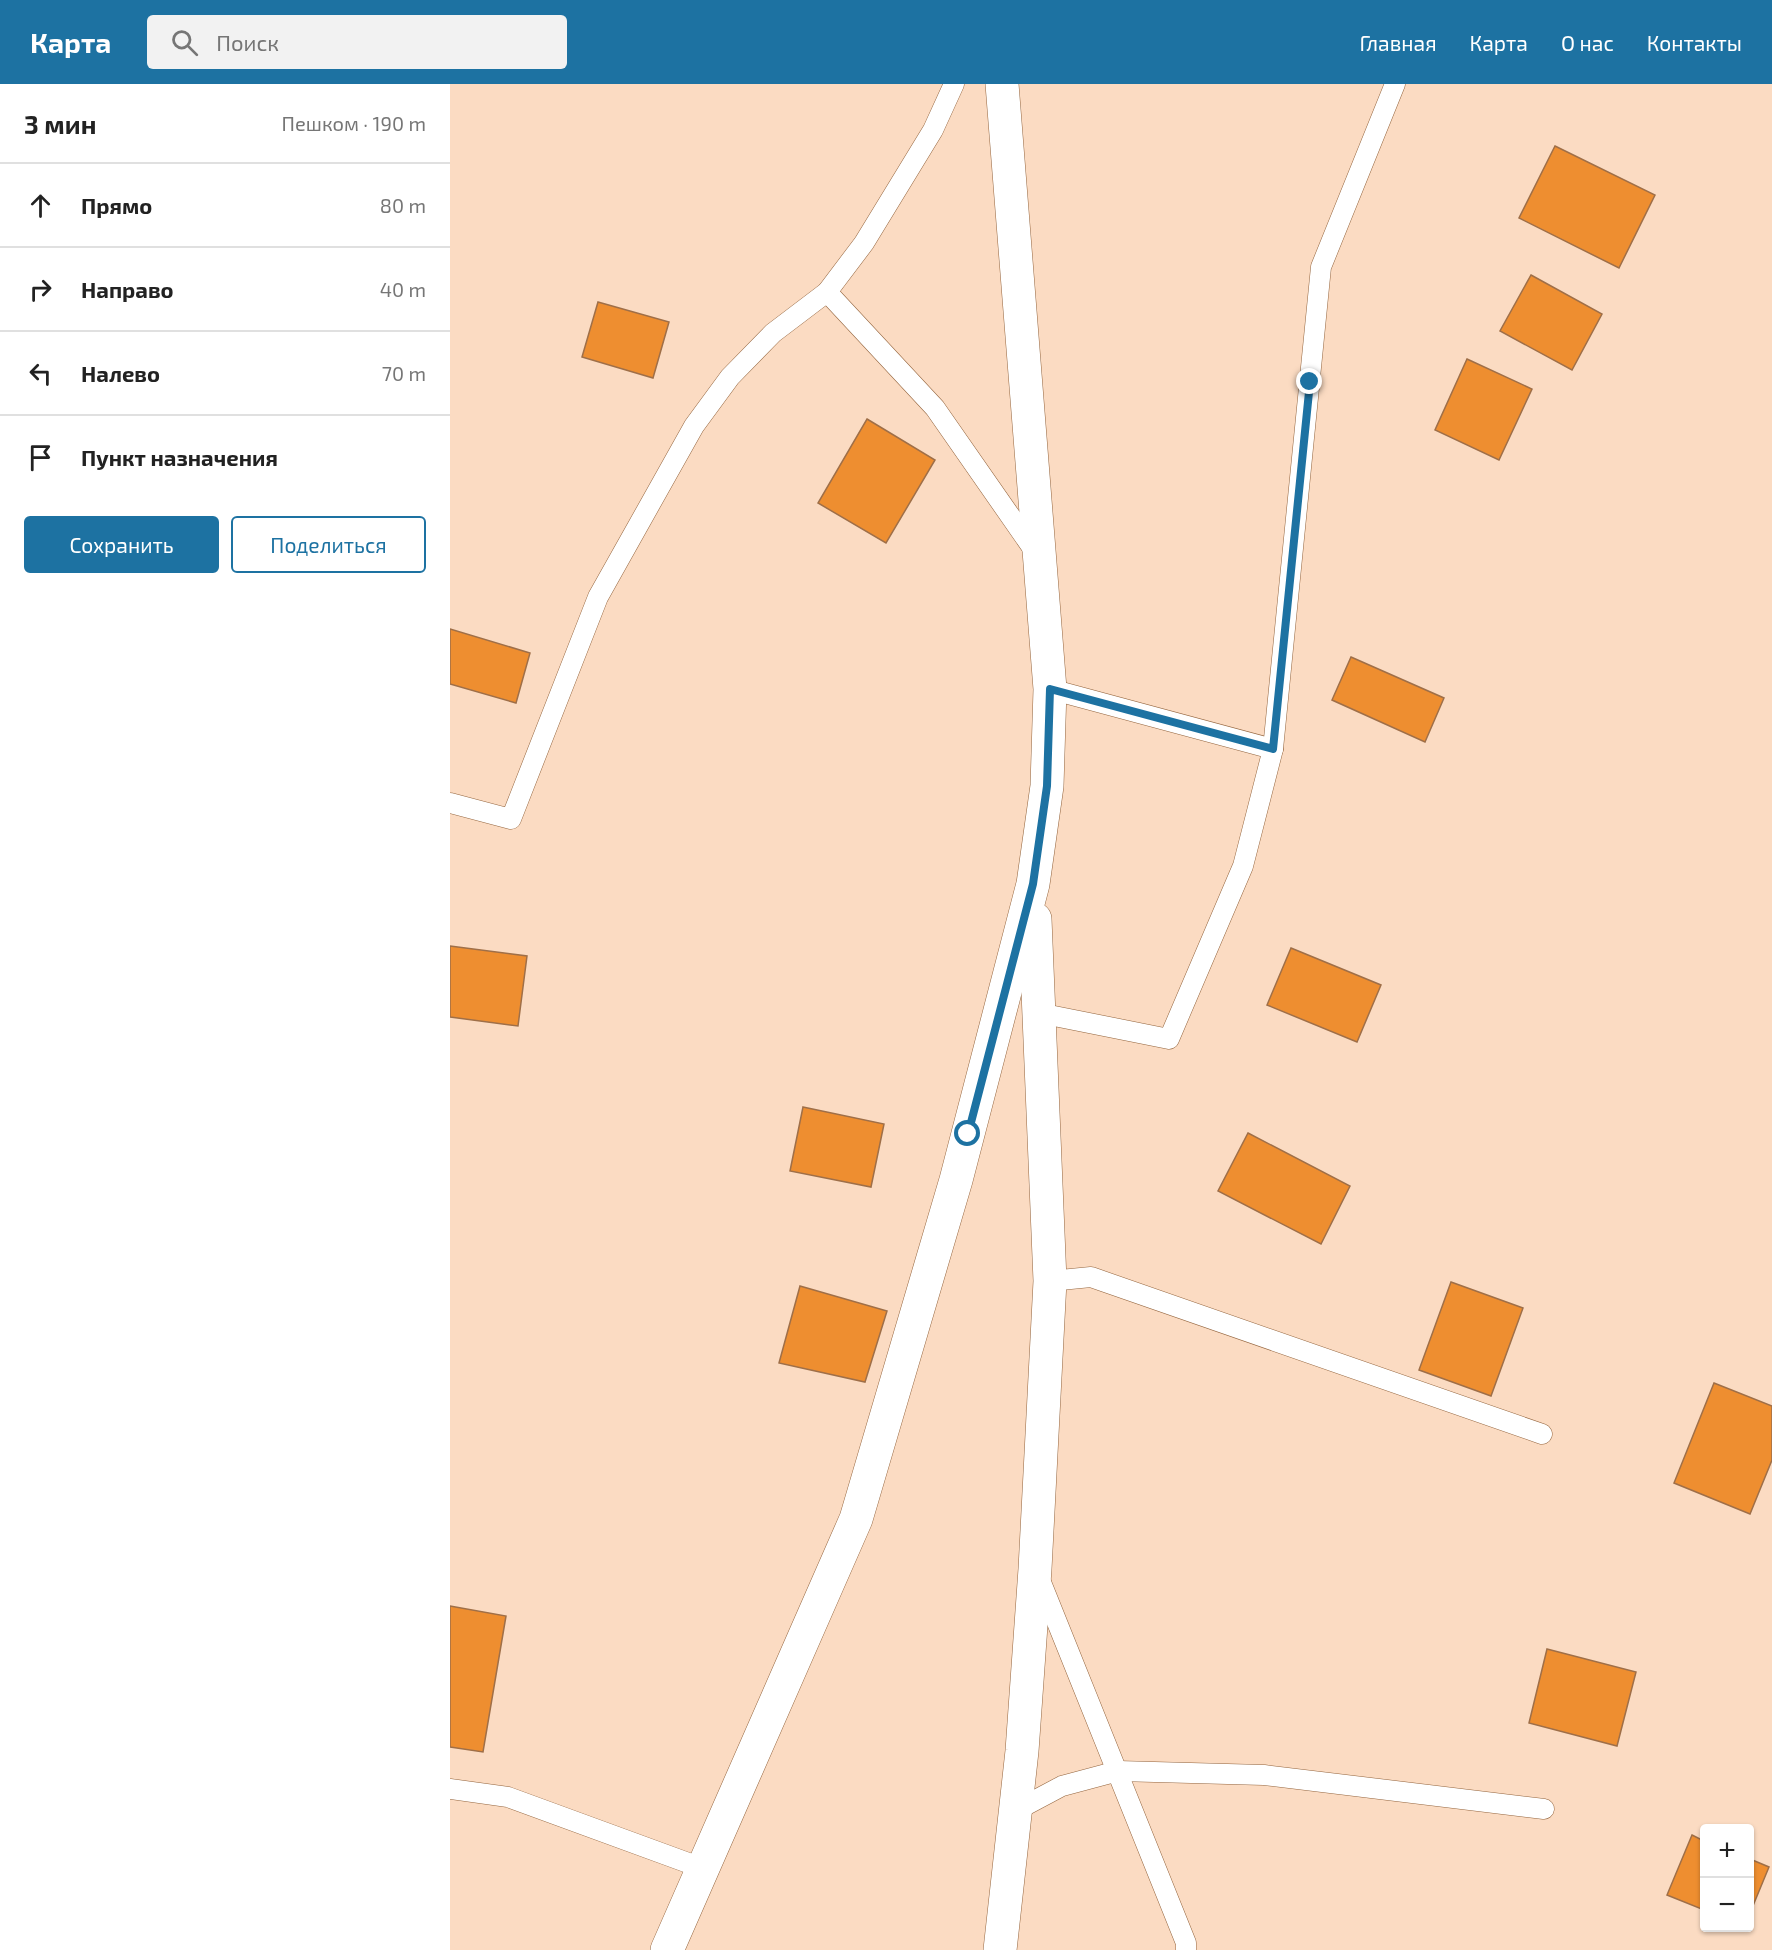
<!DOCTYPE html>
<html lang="ru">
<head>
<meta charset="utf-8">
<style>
  body { margin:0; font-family:"Exo 2",sans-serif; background:#f2f2f2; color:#222 }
  .controls { position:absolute; right:18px; bottom:18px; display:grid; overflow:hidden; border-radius:6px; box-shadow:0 2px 4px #0004 }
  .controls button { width:54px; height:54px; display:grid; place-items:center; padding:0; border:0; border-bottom:2px solid #e0e0e0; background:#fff; color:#222; font:30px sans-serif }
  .stop { position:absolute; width:18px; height:18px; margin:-14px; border:4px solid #1d72a2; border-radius:50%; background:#fff }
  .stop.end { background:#1d72a2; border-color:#fff; box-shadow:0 2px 6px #0008 }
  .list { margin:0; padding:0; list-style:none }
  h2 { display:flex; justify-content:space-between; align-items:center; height:78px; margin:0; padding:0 24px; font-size:26px }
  h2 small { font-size:20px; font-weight:400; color:#767676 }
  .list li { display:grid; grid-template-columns:39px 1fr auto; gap:18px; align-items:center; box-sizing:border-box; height:84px; padding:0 24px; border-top:2px solid #e0e0e0 }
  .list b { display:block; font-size:22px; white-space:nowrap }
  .list em { font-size:20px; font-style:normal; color:#767676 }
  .actions { display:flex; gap:12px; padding:18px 24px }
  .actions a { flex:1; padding:14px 0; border:2px solid #1d72a2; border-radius:6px; text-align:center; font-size:21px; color:#1d72a2 }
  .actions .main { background:#1d72a2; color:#fff }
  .icon { flex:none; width:33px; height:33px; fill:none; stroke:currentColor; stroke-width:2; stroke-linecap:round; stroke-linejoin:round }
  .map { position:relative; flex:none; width:1322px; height:1866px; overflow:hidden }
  header { display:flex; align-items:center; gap:36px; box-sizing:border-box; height:84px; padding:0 30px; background:#1d72a2; color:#fff }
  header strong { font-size:28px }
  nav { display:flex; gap:33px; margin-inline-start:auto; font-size:21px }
  .search { width:420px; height:54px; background:#f2f2f2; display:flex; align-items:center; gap:15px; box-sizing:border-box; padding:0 21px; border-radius:6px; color:#767676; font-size:22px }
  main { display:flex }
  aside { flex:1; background:#fff }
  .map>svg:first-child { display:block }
</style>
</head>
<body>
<header>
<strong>Карта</strong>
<div class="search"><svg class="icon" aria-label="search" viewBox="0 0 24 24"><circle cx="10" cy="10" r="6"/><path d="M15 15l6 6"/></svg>Поиск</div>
<nav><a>Главная</a><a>Карта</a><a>О нас</a><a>Контакты</a></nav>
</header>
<main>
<aside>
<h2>3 мин<small>Пешком · 190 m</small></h2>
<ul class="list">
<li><svg class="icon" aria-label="ahead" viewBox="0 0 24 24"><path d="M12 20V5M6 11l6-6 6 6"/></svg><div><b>Прямо</b></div><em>80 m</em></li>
<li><svg class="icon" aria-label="right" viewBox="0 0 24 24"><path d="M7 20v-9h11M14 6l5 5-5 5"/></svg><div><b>Направо</b></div><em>40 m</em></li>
<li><svg class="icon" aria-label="left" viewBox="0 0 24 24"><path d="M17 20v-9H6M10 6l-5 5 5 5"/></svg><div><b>Налево</b></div><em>70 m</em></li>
<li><svg class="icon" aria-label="arrive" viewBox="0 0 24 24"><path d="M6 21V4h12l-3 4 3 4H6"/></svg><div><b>Пункт назначения</b></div></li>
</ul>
<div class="actions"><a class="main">Сохранить</a><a>Поделиться</a></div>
</aside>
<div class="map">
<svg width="1322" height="1866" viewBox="0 0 1322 1866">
  <rect width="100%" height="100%" fill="#fbdbc2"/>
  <g fill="#ee8e30" stroke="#9f6f48" stroke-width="1.5">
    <path d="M1105,62L1205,111L1169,184L1069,134Z"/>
    <path d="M1081,191L1152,230L1122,286L1050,247Z"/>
    <path d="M148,218L219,238L203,294L132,273Z"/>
    <path d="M1017,275L1082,305L1049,376L985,346Z"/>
    <path d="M417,335L485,376L436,459L368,419Z"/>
    <path d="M0,545L80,569L66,619L0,600Z"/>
    <path d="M901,573L994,614L975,658L882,616Z"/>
    <path d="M0,862L77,872L68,942L0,933Z"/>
    <path d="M841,864L931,901L907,958L817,921Z"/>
    <path d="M353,1023L434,1040L421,1103L340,1087Z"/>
    <path d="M798,1049L900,1102L871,1160L768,1107Z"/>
    <path d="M1001,1198L1073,1224L1041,1312L969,1286Z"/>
    <path d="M350,1202L437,1227L415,1298L329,1279Z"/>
    <path d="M1264,1299L1322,1322V1376L1300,1430L1224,1399Z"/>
    <path d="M0,1522L56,1532L33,1668L0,1663Z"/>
    <path d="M1097,1565L1186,1588L1167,1662L1079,1639Z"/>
    <path d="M1242,1751L1254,1757V1826L1217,1811Z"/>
    <path d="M1300,1775L1319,1783L1300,1829Z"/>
  </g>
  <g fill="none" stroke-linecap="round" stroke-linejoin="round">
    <defs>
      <g id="service">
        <path d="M377,208L485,324L586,469"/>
        <path d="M600,605L823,665"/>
        <path d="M0,719L61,735L148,513L244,342L280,293L323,249L377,208L414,159L483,46L504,0"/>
        <path d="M589,929L719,955L793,782L823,665L871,183L945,0"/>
        <path d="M600,1197L641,1193L1092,1350"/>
        <path d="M590,1496L736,1859V1866"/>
        <path d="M0,1705L58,1713L252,1784"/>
        <path d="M565,1727L612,1702L668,1687L814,1691L1094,1725"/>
      </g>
      <g id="minor">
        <path d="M217,1866L406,1435L506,1096L583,800L597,702L600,605L552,0"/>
        <path d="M550,1866L572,1667L585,1485L600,1197L585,835"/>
      </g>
    </defs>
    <use href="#service" stroke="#94653e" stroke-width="21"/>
    <use href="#minor" stroke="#94653e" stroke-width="34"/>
    <use href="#service" stroke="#fff" stroke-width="20"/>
    <use href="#minor" stroke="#fff" stroke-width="33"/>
  </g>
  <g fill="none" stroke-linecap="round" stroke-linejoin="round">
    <path stroke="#1d72a2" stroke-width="8" d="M518,1050L583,800L597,702L600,605L823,665L860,298"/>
  </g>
</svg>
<div class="controls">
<button>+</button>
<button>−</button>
</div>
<div class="stop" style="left:518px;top:1050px"></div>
<div class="stop end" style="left:860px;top:298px"></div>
</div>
</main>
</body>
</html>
